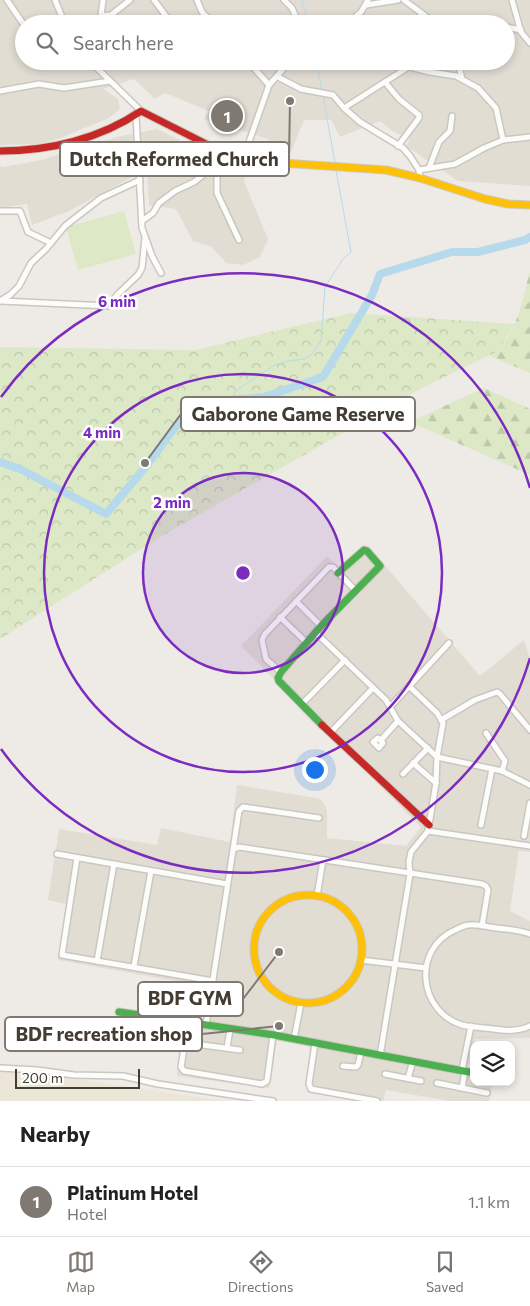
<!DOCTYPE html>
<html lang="en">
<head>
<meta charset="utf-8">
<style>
  body { margin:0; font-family:Commissioner,sans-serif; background:#f6f6f6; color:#222 }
  .controls { position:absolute; right:15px; bottom:15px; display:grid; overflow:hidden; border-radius:10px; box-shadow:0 2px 8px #0003 }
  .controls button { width:45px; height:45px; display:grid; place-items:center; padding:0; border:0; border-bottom:1px solid #e0e0e0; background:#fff; color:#222; font:25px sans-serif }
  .scale { position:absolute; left:15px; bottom:12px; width:125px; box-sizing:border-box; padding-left:5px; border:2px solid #433c33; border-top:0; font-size:14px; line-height:18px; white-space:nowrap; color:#433c33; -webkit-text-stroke:4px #fff; paint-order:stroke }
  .you { position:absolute; left:314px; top:769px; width:18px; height:18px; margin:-12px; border:4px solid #fff; border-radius:50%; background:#1a73e8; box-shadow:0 0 0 8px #1a73e833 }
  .badge { display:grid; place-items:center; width:32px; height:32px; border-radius:50%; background:#7f7972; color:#fff; font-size:16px; font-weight:700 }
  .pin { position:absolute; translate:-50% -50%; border:2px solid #fff; box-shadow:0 1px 5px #0006 }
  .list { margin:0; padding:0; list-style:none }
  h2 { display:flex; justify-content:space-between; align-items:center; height:65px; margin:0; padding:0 20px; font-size:21px }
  h2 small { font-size:16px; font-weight:400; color:#767676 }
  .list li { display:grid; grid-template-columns:32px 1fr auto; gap:15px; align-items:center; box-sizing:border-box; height:70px; padding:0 20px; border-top:1px solid #e0e0e0 }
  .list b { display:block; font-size:19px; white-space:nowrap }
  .list p { margin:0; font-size:16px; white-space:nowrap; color:#767676 }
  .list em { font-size:16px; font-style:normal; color:#767676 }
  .icon { flex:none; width:28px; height:28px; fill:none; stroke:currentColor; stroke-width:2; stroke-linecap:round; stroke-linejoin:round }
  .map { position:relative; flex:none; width:530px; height:1101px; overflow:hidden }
  .search { position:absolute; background:#fff; box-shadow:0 2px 8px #0003; left:15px; right:15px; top:15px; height:55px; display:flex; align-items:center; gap:12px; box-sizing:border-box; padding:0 18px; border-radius:28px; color:#767676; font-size:19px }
  .sheet { height:135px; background:#fff }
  nav { display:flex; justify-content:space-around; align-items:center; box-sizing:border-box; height:70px; border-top:1px solid #e0e0e0; background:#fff; font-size:14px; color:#767676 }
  nav a { display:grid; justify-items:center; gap:2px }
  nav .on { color:#7f7972 }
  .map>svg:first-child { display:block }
</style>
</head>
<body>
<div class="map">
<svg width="530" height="1101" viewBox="0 0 530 1101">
  <defs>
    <pattern id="forest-firs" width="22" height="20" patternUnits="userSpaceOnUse" patternTransform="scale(1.25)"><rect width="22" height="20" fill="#dce8c6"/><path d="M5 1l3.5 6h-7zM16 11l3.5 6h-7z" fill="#bec8ab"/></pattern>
    <pattern id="park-crowns" width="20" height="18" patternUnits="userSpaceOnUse" patternTransform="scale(1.25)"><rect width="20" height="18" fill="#dce8c6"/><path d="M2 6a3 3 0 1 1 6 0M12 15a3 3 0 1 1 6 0" fill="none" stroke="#bec8ab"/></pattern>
  </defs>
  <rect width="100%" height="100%" fill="#eeebe6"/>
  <g fill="#e2ddd3" fill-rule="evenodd">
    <path d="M0,0H530V186L458,181L406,146L410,139L394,132L380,121L340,137L331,120H304L291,152L265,138L204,119L209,111L165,93L155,99L134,79L103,89L118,99L120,109L109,118L58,139L38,144L0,145ZM24,24H506V61H24Z"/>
    <path d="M157,129L247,173L244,181L268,239L260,257L243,265L226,263L212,247L193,241L176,209L149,205L147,169L69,211L32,225L27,204L0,208V166L4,167L41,160L117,137Z"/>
    <path d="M368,546L480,676L524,640L530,659V852L519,851L510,911L530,921V1038L475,1039L468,1067L474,1069V1082H493L489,1101H450L386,1090L383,1101H362L307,1092L310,1047L277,1040L269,1088L177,1076L181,1027L171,1025L181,982L58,960L66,904L48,900L59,829L157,845L161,828L230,842L237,785L321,799L327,810V838L406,846L421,827L241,646L327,556L339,567Z"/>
  </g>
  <path fill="#ece6d8" d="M0,1072L39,1074L226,1101H0Z"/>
  <g fill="url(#forest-firs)">
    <path d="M530,271V373L490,356C516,341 523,298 530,271Z"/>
    <path d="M484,388L530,409V475L410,422Z"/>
  </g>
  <path fill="url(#park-crowns)" d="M351,313L515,324L498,351L420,389L160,537L0,639V347L195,350Z"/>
  <path fill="#dce8c6" d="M124,211L136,254L78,270L66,227Z"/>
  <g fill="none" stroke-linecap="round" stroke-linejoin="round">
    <g stroke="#b6daec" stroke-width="1">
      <path d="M302,0L308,24"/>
      <path d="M316,61L322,90"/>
      <path d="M323,96L335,163"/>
      <path d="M230,400L237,390L275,365L289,361L305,359L312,354L321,341L325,287L343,259L351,252L336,170"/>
    </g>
    <path stroke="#b6daec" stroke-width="8" d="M0,462L20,469L106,514L143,470L193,403L264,397L323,377L372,295L380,274L452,252H478L525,240L530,237"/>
    <defs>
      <g id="street">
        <path d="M7,0L24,25"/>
        <path d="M55,0L65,24"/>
        <path d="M154,0L172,24"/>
        <path d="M197,0L202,12L214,24"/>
        <path d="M284,0L292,8L299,24"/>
        <path d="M404,0L436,24"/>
        <path d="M512,0L521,32L530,43"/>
        <path d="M366,5L398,0"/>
        <path d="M101,16L111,15L130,0"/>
        <path d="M100,24L103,0"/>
        <path d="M347,24L361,12L368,0"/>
        <path d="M411,24L423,14"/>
        <path d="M446,24C468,18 473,18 495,24"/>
        <path d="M506,27L521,30"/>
        <path d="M94,61L97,68L141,111"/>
        <path d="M248,61L269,85"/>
        <path d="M402,61L414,68L430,72L456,76L478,88L496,108L503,140"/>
        <path d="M458,61L462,79"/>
        <path d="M278,77L301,89L333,95L344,108L360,122L403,148L410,156L419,170L420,178"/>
        <path d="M385,82L399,99L419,115V118L398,146"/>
        <path d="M0,91L39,84L64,88L110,81"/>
        <path d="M344,108L410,66L415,61"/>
        <path d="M136,116L142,228L152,256L161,273"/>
        <path d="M243,159L269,85L290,61"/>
        <path d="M217,164V193L239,240"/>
        <path d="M429,168L439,142L450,131L452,116"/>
        <path d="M419,170L455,164L484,148L503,140L530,137"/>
        <path d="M0,211H20L28,232L51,243"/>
        <path d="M142,221L153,213L159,203L175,191L194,182L228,155"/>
        <path d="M0,301L10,295L19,286L31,263L46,249L65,226L101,198L140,180"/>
        <path d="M1,301L109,306L117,295L138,275L142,268L145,238"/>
        <path d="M296,601L321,626"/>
        <path d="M280,617L307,643"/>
        <path d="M316,633L386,700L398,721L437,757L502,771L530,785"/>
        <path d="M281,672L266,659L262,640L265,634L329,567H333L355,590"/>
        <path d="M302,704L345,660"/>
        <path d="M391,706L449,643"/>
        <path d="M441,720L475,700L497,692L500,694L530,730"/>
        <path d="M330,733L373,688"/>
        <path d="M486,733L505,761L502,771"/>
        <path d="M378,738L383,743L379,748L373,742Z"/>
        <path d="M381,740L398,721"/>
        <path d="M413,763L436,783"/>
        <path d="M403,774L428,748"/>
        <path d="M481,825L492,769"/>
        <path d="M428,831L530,846"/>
        <path d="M524,836L530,803"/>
        <path d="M234,849L239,847L482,884L486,886L488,890L482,926"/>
        <path d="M57,854L227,884"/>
        <path d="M77,858L62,955L213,981"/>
        <path d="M317,896L323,860"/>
        <path d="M530,934C519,930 508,929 496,928C488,927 478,924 469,925C465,925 459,928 455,930C412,949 418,1011 462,1025C469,1027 477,1027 485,1028C500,1030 515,1033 530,1026"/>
        <path d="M361,960L426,968"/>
        <path d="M97,961L114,864"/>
        <path d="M134,966L151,871"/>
        <path d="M188,1022L181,1067L184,1071L262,1084L267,1081L273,1035"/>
        <path d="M206,1025L239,811L243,807L319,818"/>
        <path d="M294,1039L301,1003"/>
        <path d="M315,1043L309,1084L311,1089L377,1101"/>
        <path d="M195,1044L240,1050"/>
        <path d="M227,1048L230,1029"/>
        <path d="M380,1056L410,874L409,862L411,852L428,831L436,783L437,757L443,723L437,713L409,686"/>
        <path d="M343,1066L356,1067L358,1065L361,1052"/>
        <path d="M0,1068L37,1070L74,1075L123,1076L158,1084L273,1101"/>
        <path d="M462,1070L471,1026"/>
        <path d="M385,1074L421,1081"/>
        <path d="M408,1078L413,1061"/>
        <path d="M437,1083L487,1093"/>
        <path d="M462,1088L465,1071"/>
      </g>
      <g id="fast">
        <path d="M322,725L279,681L278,678L281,672L321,626L380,566L367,551L364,550L338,573"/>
        <path d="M119,1012L274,1035L474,1073"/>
      </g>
      <g id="slow">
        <path d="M282,163L386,170L420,178L485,199L508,204L530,205"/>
        <circle cx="308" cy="949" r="54"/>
      </g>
      <g id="jam">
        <path d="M0,151C49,151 100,139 141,111L228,155L243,159L282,163"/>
        <path d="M322,725L429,825"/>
      </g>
    </defs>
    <use href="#street" stroke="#cac7c2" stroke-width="8"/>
    <use href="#fast" stroke="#cdc8bd" stroke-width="9"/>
    <use href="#slow" stroke="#cdc8bd" stroke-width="9"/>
    <use href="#jam" stroke="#cdc8bd" stroke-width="9"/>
    <use href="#street" stroke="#fcfcfb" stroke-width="5"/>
    <use href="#fast" stroke="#4caf50" stroke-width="7"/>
    <use href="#slow" stroke="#ffc107" stroke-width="7"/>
    <use href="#jam" stroke="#c62828" stroke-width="7"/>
  </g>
  <circle cx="243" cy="573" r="100" fill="#7b2cbf" fill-opacity=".12"/>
  <g fill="none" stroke="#7b2cbf" stroke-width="2.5">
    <circle cx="243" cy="573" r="100"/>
    <circle cx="243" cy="573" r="199"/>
    <path d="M530 658A299 299 0 0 1 1 749M1 397A299 299 0 0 1 530 488"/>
  </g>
  <circle cx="243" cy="573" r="8" fill="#7b2cbf" stroke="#fff" stroke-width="2.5"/>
  <g font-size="15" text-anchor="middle" font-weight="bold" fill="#7b2cbf" stroke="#fff" stroke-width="5" stroke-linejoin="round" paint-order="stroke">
    <text x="117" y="307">6 min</text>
    <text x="102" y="438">4 min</text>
    <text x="172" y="508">2 min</text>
  </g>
  <path fill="none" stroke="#7f7972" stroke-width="2" d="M290 101L289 159M145 463L181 414M279 952L243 999M279 1026L202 1034"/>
  <g fill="#7f7972" stroke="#fff" stroke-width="2">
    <circle cx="290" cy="101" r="5"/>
    <circle cx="145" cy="463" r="5"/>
    <circle cx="279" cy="952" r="5"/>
    <circle cx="279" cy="1026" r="5"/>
  </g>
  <g fill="#fff" stroke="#7f7972" stroke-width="2">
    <rect x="60" y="142" width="229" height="34" rx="5"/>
    <rect x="181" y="397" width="234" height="34" rx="5"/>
    <rect x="138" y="982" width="105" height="34" rx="5"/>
    <rect x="5" y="1017" width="197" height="34" rx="5"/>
  </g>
  <g font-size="19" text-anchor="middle" font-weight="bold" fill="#433c33">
    <text x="174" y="166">Dutch Reformed Church</text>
    <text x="298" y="421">Gaborone Game Reserve</text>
    <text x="190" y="1005">BDF GYM</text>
    <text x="104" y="1041">BDF recreation shop</text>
  </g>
</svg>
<div class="controls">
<button><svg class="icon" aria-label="layers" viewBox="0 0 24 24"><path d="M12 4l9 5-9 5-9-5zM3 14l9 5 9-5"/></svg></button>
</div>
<div class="scale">200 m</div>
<div class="you"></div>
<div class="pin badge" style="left:227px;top:116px">1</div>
<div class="search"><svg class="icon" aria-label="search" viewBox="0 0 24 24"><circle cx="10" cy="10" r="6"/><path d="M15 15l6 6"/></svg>Search here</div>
</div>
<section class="sheet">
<h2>Nearby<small></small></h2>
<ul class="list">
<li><span class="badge">1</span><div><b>Platinum Hotel</b><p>Hotel</p></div><em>1.1 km</em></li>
</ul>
</section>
<nav>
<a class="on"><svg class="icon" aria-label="map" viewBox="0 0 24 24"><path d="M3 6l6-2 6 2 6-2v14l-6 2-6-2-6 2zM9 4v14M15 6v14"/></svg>Map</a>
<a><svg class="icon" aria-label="directions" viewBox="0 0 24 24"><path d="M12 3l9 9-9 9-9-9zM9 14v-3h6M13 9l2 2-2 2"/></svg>Directions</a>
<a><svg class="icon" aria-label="saved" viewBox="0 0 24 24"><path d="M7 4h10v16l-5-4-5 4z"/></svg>Saved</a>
</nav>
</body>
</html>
